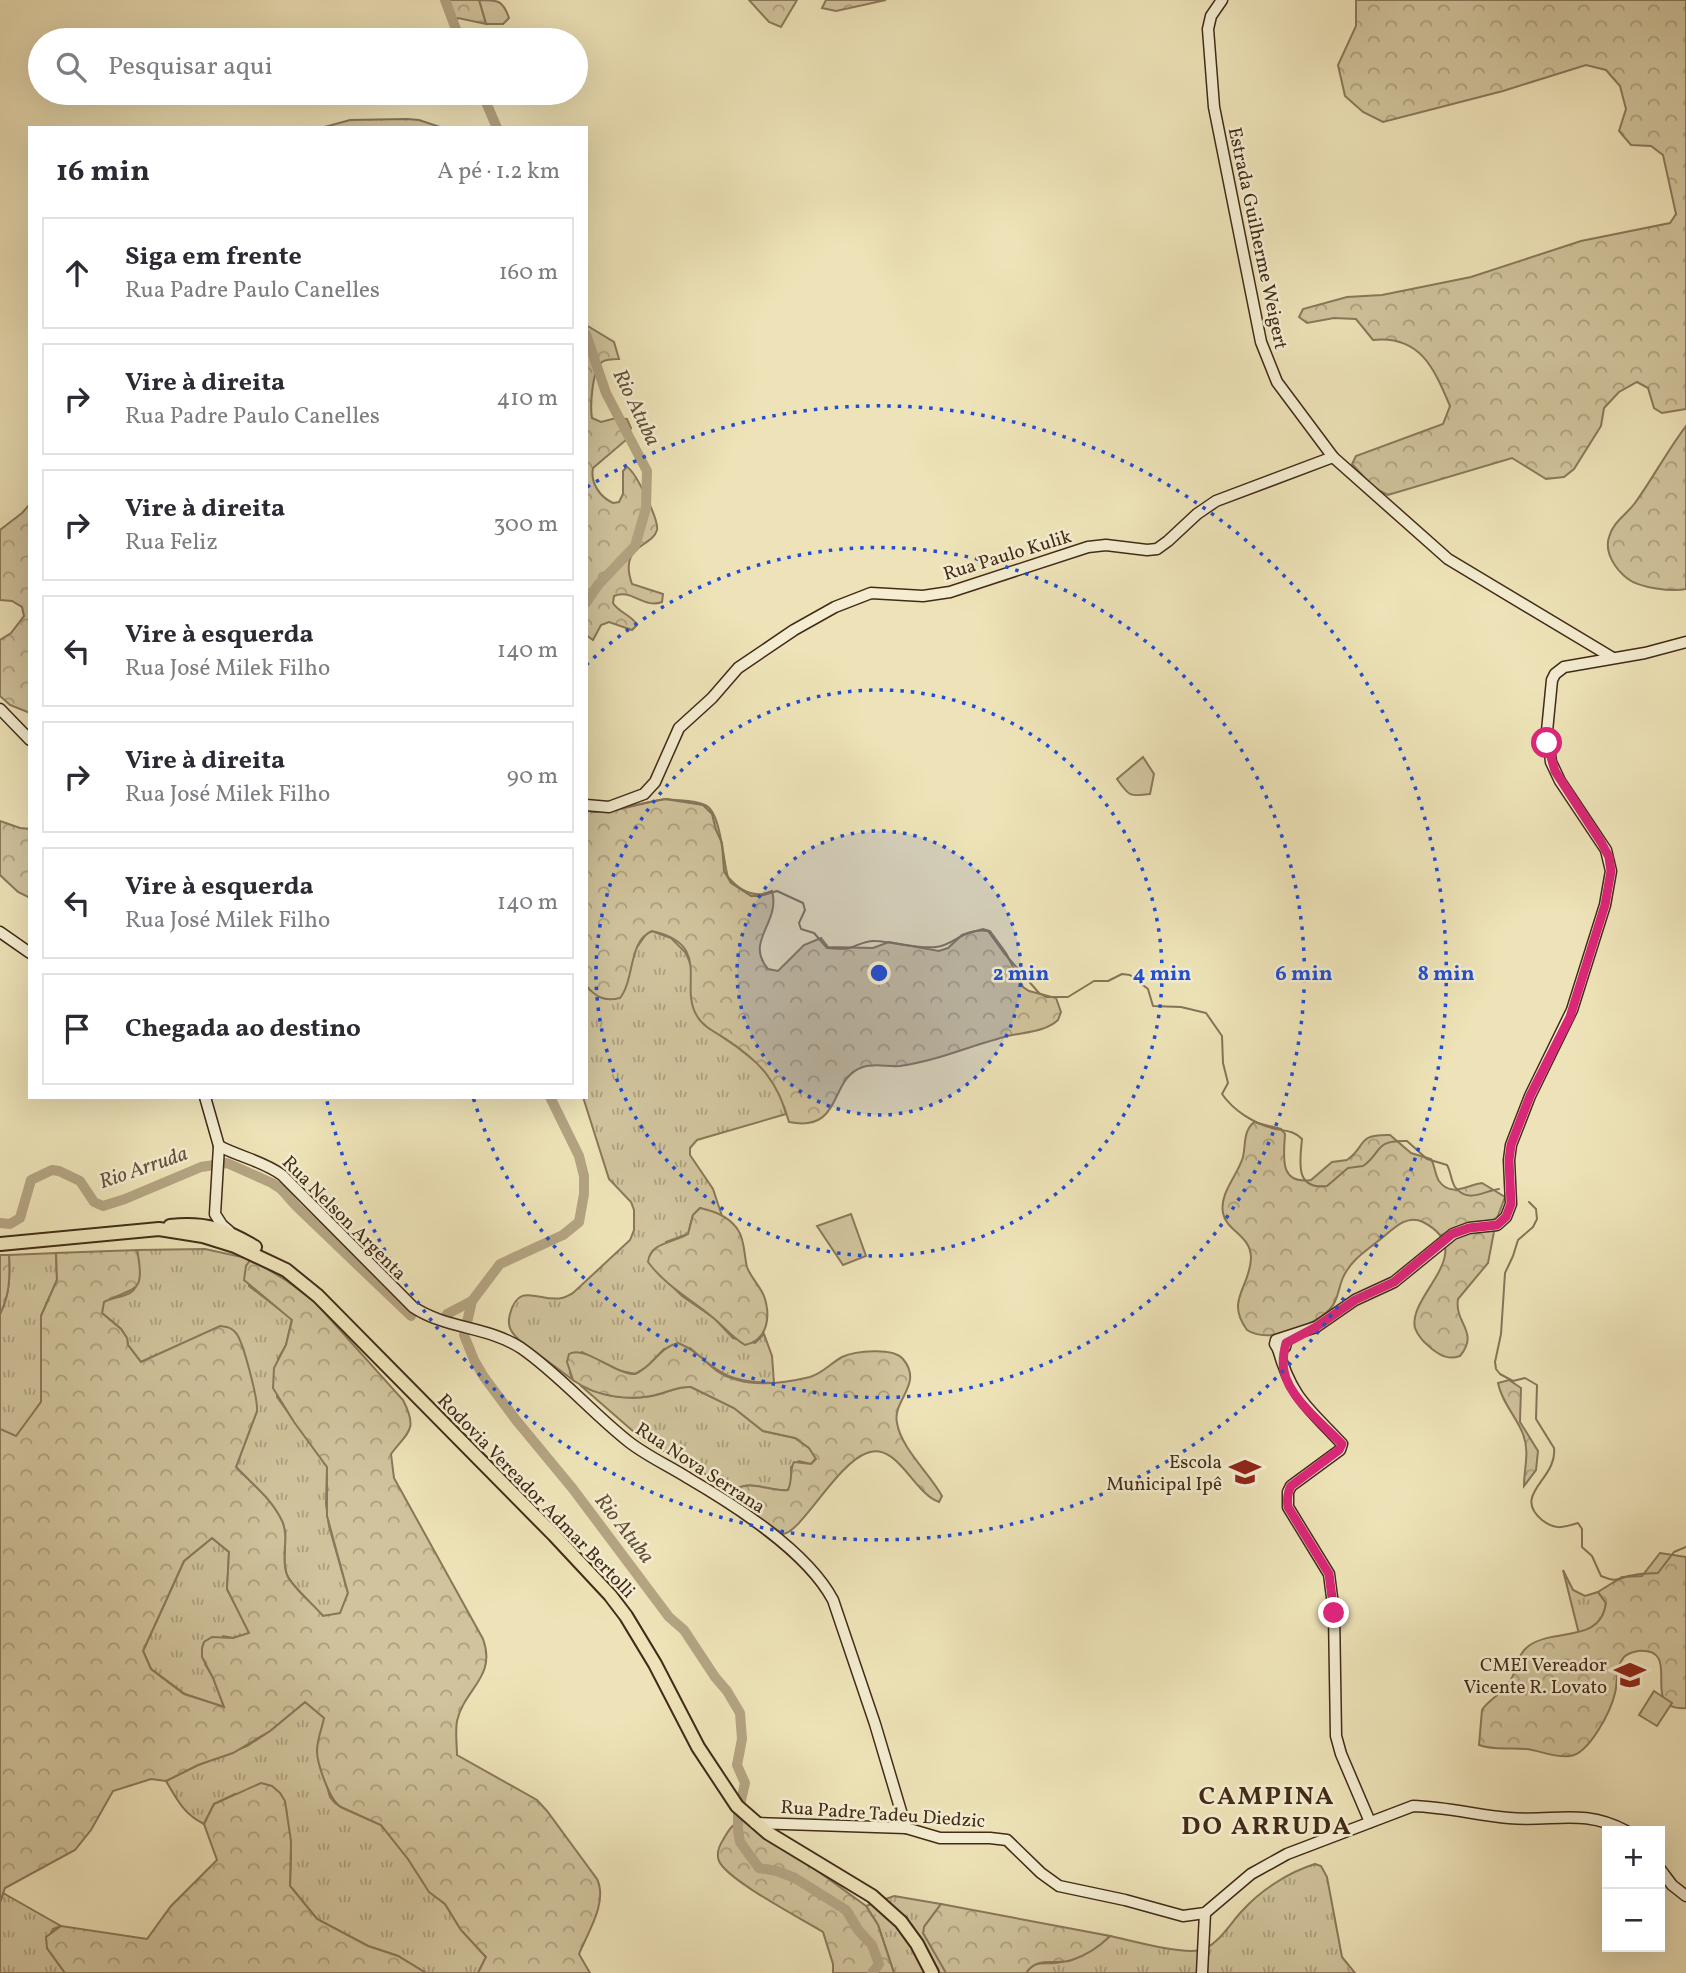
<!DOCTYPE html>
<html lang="pt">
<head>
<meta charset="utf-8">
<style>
  body { margin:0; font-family:Vollkorn,serif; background:#f2f2f3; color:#2b2b33 }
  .controls { position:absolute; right:21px; bottom:21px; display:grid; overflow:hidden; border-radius:0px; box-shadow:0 7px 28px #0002 }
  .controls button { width:63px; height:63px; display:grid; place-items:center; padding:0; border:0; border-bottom:2px solid #e1e1e2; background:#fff; color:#2b2b33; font:35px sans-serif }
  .stop { position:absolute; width:21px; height:21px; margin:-16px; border:5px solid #db2777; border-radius:50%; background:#fff }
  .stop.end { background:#db2777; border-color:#fff; box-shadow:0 2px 7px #0008 }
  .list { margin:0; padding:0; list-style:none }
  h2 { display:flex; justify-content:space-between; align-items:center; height:91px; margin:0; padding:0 28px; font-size:30px }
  h2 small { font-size:23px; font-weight:400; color:#7c7c81 }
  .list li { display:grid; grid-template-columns:46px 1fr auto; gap:21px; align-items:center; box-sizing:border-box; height:112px; margin:0 14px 14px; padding:0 14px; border:2px solid #e1e1e2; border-radius:0px }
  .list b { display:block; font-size:26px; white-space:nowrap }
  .list p { margin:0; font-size:23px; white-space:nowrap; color:#7c7c81 }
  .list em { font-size:23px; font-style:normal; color:#7c7c81 }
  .icon { flex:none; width:38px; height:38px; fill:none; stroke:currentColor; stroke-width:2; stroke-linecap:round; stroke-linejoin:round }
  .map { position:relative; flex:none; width:1686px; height:1973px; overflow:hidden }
  .search { position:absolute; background:#fff; box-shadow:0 7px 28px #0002; left:28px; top:28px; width:560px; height:77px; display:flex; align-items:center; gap:18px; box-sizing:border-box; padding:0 24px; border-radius:38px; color:#7c7c81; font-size:26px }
  .panel { position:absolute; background:#fff; box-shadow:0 7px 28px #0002; left:28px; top:126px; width:560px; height:973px; border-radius:0px }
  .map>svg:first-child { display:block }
</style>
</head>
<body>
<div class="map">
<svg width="1686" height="1973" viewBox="0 0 1686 1973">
  <defs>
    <pattern id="grass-tufts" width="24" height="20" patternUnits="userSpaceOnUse" patternTransform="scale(1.75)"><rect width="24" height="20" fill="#d1c49d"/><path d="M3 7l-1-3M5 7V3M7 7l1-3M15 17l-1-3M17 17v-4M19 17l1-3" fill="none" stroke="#ab9f7f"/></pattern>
    <pattern id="forest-crowns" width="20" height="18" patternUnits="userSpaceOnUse" patternTransform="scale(1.75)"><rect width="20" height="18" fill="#d1c49d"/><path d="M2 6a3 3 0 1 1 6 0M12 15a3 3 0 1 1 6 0" fill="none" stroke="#ab9f7f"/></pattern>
  </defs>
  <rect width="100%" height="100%" fill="#eee3b8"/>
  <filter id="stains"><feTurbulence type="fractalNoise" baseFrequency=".00286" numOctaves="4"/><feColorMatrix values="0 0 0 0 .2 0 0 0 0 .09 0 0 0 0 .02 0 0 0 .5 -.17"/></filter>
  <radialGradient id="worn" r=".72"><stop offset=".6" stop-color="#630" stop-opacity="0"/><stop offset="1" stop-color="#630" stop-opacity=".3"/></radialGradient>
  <g fill="url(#grass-tufts)" stroke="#8a785a" stroke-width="2">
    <path d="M479,0C498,0 503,0 509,18L503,24H486Z"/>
    <path d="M652,931L671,938L686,953L693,971L692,1003L705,1025L737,1047L761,1066L779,1091L786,1114L697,1140L690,1148V1155L713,1189L722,1216L700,1208L693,1215L688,1234L666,1242L669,1283L682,1296L714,1318L733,1338L755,1343L764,1334L772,1356L774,1383C731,1382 722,1376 690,1348L664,1349L648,1366L635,1374L616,1370L582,1352L570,1373L573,1380L518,1339C510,1331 507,1325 510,1314C519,1280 540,1303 562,1298C566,1297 569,1295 573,1293L630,1240L634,1230V1210L631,1202L609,1179L583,1097H586V985L590,990L637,947L647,933Z"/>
    <path d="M205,1249L251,1259L249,1286L292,1319L286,1345L278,1359L277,1397L327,1467L326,1504L329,1526L348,1593L340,1614L323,1616C314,1605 292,1587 287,1575C280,1557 290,1539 282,1521C271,1498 253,1485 236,1467L257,1411L243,1348L220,1327L141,1362L128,1345L127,1338L121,1329L102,1313L103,1302C112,1298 122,1297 130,1293C143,1285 139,1263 137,1250Z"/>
    <path d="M56,1253L57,1280L41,1316V1402L16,1437L0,1429V1314C10,1294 10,1277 9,1255Z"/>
    <path d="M580,1385C602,1396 628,1400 652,1396C666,1393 677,1386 691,1387L734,1408L763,1431L795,1438L809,1448L816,1458L811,1464L799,1461L791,1467L792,1482L788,1490C770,1492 751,1479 734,1490L642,1439Z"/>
    <path d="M212,1538L229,1552L227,1589L250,1633L233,1638L223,1636L205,1664L213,1677L224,1707L185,1694L151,1669L143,1651L184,1561Z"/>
    <path d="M1563,1570L1573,1590L1585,1596L1598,1592L1606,1603C1604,1619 1594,1629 1579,1634Z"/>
    <path d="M305,1702L325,1718L317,1750L330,1797L335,1803L341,1807L381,1825L408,1859L429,1891L445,1904L461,1930L486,1957L478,1973H426L398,1956L368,1946L317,1919L290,1886L291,1853L288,1828L235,1794L214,1804L204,1824C184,1814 177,1800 166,1781L198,1765L247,1746L270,1731Z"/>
    <path d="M1315,1864L1321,1866L1327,1877L1342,1957L1355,1973H1026C1036,1958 1046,1966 1061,1962C1078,1958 1097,1948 1110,1936C1130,1940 1182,1955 1200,1950C1218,1946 1230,1923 1243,1910C1261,1890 1289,1872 1315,1864Z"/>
    <path d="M3,1893L61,1926L53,1929L47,1948L65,1973H0V1902Z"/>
    <path d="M894,1896L941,1904L924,1927C929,1948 941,1955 946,1973H894L878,1925L866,1906Z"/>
  </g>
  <g fill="url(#forest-crowns)" stroke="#8a785a" stroke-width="2" fill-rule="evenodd">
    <path d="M444,0H479L486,24L458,18L452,24Z"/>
    <path d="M749,0H797L781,27L769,22Z"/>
    <path d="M826,0H886L836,11L822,8Z"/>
    <path d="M1356,0H1686V409L1662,413L1654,408L1648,388L1637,382L1619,392L1604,408L1601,426L1574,469L1564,477L1546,479L1512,458L1388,495L1374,488L1352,464L1356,456L1443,424L1450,406C1434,368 1420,335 1373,340L1356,319L1334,318L1307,323L1299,317L1303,309L1347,297L1382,295L1471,277L1581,241L1670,223L1676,214L1663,155L1651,146L1631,145L1619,131L1626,109L1620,86L1606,70L1586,65L1503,91L1383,122L1363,112L1345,96L1338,65L1356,26Z"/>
    <path d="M407,119L419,120L443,128H321L350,120Z"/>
    <path d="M586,325L614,342L619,359C613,359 606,359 602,362C592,370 590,406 592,418L601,422L616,418L627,419L631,428L626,440L593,468C590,483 600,497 613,503L619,502L623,494V471L627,467C636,472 659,520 657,530C652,548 618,544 632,584L663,594L662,602C643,609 631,588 614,596L613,603C619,613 632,615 637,625L632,630L609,622L601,625L593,640L586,635Z"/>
    <path d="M1686,426V589C1672,592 1640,588 1628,579C1616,570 1604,553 1609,537C1613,522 1626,515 1635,503C1653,478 1667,451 1686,426Z"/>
    <path d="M30,504V713L10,705L0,696V640L11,633L24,616L22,607L12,601L0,600V530L22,513Z"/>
    <path d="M667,799C678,801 694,800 705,805C721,811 723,862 728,877C740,891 755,899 772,891C781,923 744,941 768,969L778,971L804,945L821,938L828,947L873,948L889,942L939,951L948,948L962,935L983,929L990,931L1006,953L1023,987L1029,991L1056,998L1061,1012L1058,1020C1045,1032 1025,1032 1008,1036C972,1045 937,1061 900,1066C888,1067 874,1063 863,1067C828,1078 844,1133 789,1122C778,1082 761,1062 726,1039C717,1033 703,1027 697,1016C678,986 714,945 652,931C628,941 635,979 620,998C605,1002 595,997 586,985V809C610,817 642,801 667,799Z"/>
    <path d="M0,821L20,828L30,829V898L18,892L0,875Z"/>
    <path d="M1254,1122L1281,1129L1285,1134C1284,1155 1278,1185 1311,1180L1332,1162L1347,1160C1367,1146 1356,1134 1390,1135L1411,1153L1431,1159C1435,1166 1435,1175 1439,1181C1451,1198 1467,1185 1482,1183L1505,1197L1496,1221L1488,1263L1458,1299C1454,1323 1480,1332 1460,1356C1449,1360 1441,1356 1432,1349C1425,1343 1418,1337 1415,1328C1407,1295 1481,1252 1423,1222C1407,1214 1394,1228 1382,1238C1367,1250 1349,1261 1342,1280C1338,1290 1338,1301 1330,1309C1314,1326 1268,1344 1247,1330C1225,1300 1250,1288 1251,1258C1251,1235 1226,1231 1223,1213C1219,1193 1238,1175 1243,1157C1246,1143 1243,1132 1254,1122Z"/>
    <path d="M700,1208C714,1211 730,1217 738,1230C745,1240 744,1256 747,1267C751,1278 760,1286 764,1296C771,1316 768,1340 745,1345C731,1337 724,1326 711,1316C690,1299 665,1285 648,1262C650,1242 674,1243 688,1234L693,1215Z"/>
    <path d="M137,1250C146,1295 135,1286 104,1302L102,1313L121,1329L127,1338L128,1345L141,1362L220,1326C227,1327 231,1327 236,1333C243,1341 258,1399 257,1411L236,1467C253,1485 271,1498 282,1521C290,1539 280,1557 287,1575C292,1587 314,1605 323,1616L340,1613L348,1593L327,1516V1467L294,1422L273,1388L274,1368L286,1345L292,1320L244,1280L246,1266L251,1259L287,1281L314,1301L403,1400C419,1431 407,1432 391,1454L394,1478L483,1639C497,1677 464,1689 457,1721C455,1732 457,1745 457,1755L537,1800L547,1811L597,1879C608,1902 588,1932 579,1954L590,1973H478L486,1957L461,1930L445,1904L429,1892L408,1859L381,1825L341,1807C330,1801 317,1764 317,1751C317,1740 322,1728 324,1718L305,1702L270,1731L233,1753L198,1765L166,1781L151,1779L113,1791L91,1830L75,1850L5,1888L0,1902V1429L16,1436L41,1402V1316L57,1280L56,1253ZM212,1538L229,1552L227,1589L249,1633L233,1638L212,1637L204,1642L202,1648V1657L213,1678L224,1707L184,1694L151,1669L143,1651L184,1561Z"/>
    <path d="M0,1255H9C10,1277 10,1294 0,1314Z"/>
    <path d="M678,1343C694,1349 704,1361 717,1371C743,1389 781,1384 810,1377C823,1373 831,1363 842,1357C855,1351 893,1347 903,1359C924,1384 892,1400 897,1423C901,1448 930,1474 942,1496L939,1502C914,1494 897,1441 867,1453C837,1463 801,1533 783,1534L746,1508L734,1490C752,1479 769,1492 788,1490C793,1480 789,1471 794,1462L811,1464L816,1459L809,1448L795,1438L763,1431L734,1408L691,1387C679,1386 670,1391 659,1394C632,1402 596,1397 573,1380L567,1362L569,1354C585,1345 614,1374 635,1374C653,1367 659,1347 678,1343Z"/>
    <path d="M1509,1380L1521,1388L1520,1422L1538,1451L1536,1470L1524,1486C1524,1468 1530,1452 1523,1434C1516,1416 1502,1403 1498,1383Z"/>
    <path d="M1660,1553L1686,1557V1708C1636,1712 1686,1647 1638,1651C1633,1652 1627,1654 1624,1657C1615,1667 1618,1682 1615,1693C1611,1711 1589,1754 1570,1756C1555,1758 1541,1751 1527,1749C1511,1747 1495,1751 1479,1745L1482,1710C1489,1699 1502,1694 1509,1683C1518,1670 1516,1654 1530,1645C1556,1628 1601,1643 1606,1603L1598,1592L1622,1577L1642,1576Z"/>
    <path d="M261,1783L272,1786L280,1793L285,1801L291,1841L290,1886L317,1919L368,1946L398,1956L426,1973H65L47,1948L46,1937L61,1926L147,1939L171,1906L217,1860L204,1824L214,1804Z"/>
    <path d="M747,1820L866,1906L878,1925L894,1973H833V1964L823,1932C802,1919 727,1880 719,1861C716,1853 719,1846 723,1840C729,1829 734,1821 747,1820Z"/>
    <path d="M941,1904L1110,1936C1099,1947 1087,1955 1072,1960C1055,1966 1038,1955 1026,1973H946L923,1933L924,1927Z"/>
  </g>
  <g fill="#d1c49d" stroke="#8a785a" stroke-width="2">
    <path d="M1143,757L1154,774L1150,794C1129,797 1129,796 1117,779Z"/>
    <path d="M851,1214L866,1256L843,1265L817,1226Z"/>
    <path d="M1654,1691L1672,1703L1657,1726L1639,1715Z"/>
  </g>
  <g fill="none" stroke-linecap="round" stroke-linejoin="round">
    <g stroke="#867458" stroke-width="2">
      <path d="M621,808L665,799L703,805L712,814L716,830L722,843L724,871L731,883L751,896H760L777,891L803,903L805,910L799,923L801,929L814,933L827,948C834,948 842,950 849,948C858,946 865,940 875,941C896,942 915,949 936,947C954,946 964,927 988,931L1004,953L1039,993L1046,997H1068L1094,981H1108L1122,974L1130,975L1148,989L1153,1006L1181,1007L1206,1013L1222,1036L1223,1063L1228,1083L1222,1094C1233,1110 1253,1123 1272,1128C1283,1131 1294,1130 1302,1139C1300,1161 1294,1190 1327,1186L1348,1168L1363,1166C1383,1152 1373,1140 1407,1141L1427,1159L1447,1165C1451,1172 1451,1181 1455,1187C1468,1204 1483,1191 1499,1189"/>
      <path d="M586,810L593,812L609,811"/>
      <path d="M1529,1202L1536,1209L1537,1219L1533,1227L1518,1240L1513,1256L1505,1273L1501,1334L1495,1362L1496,1369L1500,1374L1513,1381L1525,1378L1537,1385L1536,1419L1554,1448C1558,1479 1511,1494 1542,1520C1555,1530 1562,1528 1578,1523L1582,1529V1547L1592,1556L1601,1576C1620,1584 1618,1577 1634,1575C1643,1573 1650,1574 1658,1573L1674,1552L1686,1547"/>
    </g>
    <g stroke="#b4a482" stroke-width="10">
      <path d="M445,0L460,40"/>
      <path d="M482,93L497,128"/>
      <path d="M586,334L606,393L647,471L646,508L635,546L598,585L586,603"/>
      <path d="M550,1097L579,1156L584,1176V1194L579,1222L563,1235L500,1264L472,1301L464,1335L474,1360L484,1377L516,1420L573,1489L669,1617L684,1630L715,1677L727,1691L740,1713L742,1739L737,1765L745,1783L738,1814V1830L740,1842L759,1868L777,1871L795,1878L846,1910L859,1931L872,1945L879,1964L872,1973"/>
      <path d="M0,1223L10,1224L20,1218L31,1180L52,1170L59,1171L80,1181L94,1202L103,1206L125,1199L201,1167L227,1163L272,1183L281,1189L296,1206L411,1316"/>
      <path d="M447,1314L472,1301"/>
    </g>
    <defs>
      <g id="secondary">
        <path d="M1222,0L1211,16L1208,29L1214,107L1261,342L1277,382L1333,457L1448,559L1613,658"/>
        <path d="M0,709L30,740"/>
        <path d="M586,805L609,807L644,794L655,782L679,728L712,698L738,668L794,630L835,607L871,593L923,596L950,592L1088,547L1106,545L1147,550L1157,549L1168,541L1197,514L1216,501L1333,457"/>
        <path d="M0,932L30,953"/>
        <path d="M205,1097L219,1146L215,1214L222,1225L229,1231"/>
        <path d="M219,1146C240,1157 263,1161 282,1175L413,1307C446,1329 487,1326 521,1348C560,1375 592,1413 629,1442C647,1456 669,1466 688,1478C736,1506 807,1551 833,1600L875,1724L906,1828"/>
        <path d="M1283,1340L1286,1343L1285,1347L1278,1349L1275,1344L1276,1340L1316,1327L1355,1300L1394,1282L1453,1234L1469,1228L1497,1225L1506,1217L1511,1204L1509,1160L1511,1145L1530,1096L1572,1010L1605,905L1611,871L1606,850L1560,781L1551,762L1547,731L1552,680L1555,674L1564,667L1645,653L1686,642"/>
        <path d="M1278,1349C1292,1399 1309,1408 1342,1444L1340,1450L1291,1486L1288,1492V1507L1329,1574L1334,1613L1336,1736L1341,1754L1370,1822"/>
        <path d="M755,1823L906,1828L940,1838H990L1007,1840L1041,1873L1059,1886L1125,1900L1183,1916L1205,1913L1251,1874L1287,1854L1413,1806C1446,1807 1477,1815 1509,1818C1554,1822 1583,1808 1626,1831"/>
        <path d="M1660,1869L1672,1885L1686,1896"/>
        <path d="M1202,1973L1205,1913"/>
      </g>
      <g id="highway">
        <path d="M170,1226C205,1222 225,1229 255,1247"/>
        <path d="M0,1244L159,1229L203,1236L235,1246L286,1270L318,1296L554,1535L610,1595L626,1616L655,1664L698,1747L737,1806L768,1833L872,1896L901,1922L917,1944L932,1973"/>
      </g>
    </defs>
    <use href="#secondary" stroke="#422b18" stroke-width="13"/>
    <use href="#highway" stroke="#422b18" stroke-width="16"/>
    <use href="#secondary" stroke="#f4edd1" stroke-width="10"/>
    <use href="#highway" stroke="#eee3b8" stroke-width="12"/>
  </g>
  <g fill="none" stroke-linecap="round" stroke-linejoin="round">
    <path stroke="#db2777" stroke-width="9" d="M1334,1613L1329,1574L1288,1507C1287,1499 1287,1493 1291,1486L1339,1450L1342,1444C1324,1425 1289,1398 1284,1371C1282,1362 1284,1351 1286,1343L1316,1327L1355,1300L1394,1282L1452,1234L1469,1228L1497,1225L1506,1217L1511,1204L1509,1160L1511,1145L1530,1096L1570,1017L1605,905L1611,871L1609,857L1601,842L1555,771L1547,743"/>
  </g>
  <circle cx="879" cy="973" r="142" fill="#1d4ed8" fill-opacity=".12"/>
  <g fill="none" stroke="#1d4ed8" stroke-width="3.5" stroke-dasharray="3.5 7">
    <circle cx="879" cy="973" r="142"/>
    <circle cx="879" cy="973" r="283"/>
    <path d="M586 665A425 425 0 1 1 473 1097"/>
    <path d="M587 487A567 567 0 1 1 327 1101"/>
  </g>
  <defs>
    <symbol id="school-bare" viewBox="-9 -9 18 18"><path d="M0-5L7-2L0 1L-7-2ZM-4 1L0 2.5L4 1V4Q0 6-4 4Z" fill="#8f2418" stroke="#f4edd1" stroke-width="2.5" paint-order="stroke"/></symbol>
  </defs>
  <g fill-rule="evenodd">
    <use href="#school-bare" x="1223" y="1450" width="44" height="44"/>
    <use href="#school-bare" x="1608" y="1653" width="44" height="44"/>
  </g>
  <g text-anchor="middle" stroke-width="5" stroke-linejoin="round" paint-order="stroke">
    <g font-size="19" fill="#422b18" stroke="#f4edd1">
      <text transform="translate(1259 238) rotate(78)" y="7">Estrada Guilherme Weigert</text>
      <text transform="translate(1007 554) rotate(-17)" y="7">Rua Paulo Kulik</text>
      <text transform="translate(345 1217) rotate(45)" y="7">Rua Nelson Argenta</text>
      <text transform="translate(701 1467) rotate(33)" y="7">Rua Nova Serrana</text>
      <text transform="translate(537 1495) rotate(46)" y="7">Rodovia Vereador Admar Bertolli</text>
      <text transform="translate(883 1813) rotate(4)" y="7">Rua Padre Tadeu Diedzic</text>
    </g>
    <g font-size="19" fill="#422b18" stroke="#f4edd1" text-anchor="end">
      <text x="1222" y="1468">Escola<tspan x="1222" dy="22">Municipal Ipê</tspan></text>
      <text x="1607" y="1671">CMEI Vereador<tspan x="1607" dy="22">Vicente R. Lovato</tspan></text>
    </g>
    <g font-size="21" font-style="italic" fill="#644f38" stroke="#f4edd1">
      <text transform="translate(637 407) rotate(64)" y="7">Rio Atuba</text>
      <text transform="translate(143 1167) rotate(-19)" y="7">Rio Arruda</text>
      <text transform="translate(625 1528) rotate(52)" y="7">Rio Atuba</text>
    </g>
    <g font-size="26" font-weight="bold" letter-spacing="2" fill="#422b18" stroke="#f4edd1">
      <text x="1267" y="1804">CAMPINA<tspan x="1267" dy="30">DO ARRUDA</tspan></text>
    </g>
  </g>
  <circle cx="879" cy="973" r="10" fill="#1d4ed8" stroke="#f4edd1" stroke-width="3.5"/>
  <g font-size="21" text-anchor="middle" font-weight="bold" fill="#1d4ed8" stroke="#f4edd1" stroke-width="5" stroke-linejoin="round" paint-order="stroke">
    <text x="1021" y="980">2 min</text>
    <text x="1162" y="980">4 min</text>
    <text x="1304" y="980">6 min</text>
    <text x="1446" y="980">8 min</text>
  </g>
  <rect width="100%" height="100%" filter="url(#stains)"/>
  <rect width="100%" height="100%" fill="url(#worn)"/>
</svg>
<div class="controls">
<button>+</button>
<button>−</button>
</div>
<div class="stop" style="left:1547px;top:743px"></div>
<div class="stop end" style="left:1334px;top:1613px"></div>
<div class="search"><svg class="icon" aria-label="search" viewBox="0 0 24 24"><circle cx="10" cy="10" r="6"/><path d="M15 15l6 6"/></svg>Pesquisar aqui</div>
<section class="panel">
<h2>16 min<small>A pé · 1.2 km</small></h2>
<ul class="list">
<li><svg class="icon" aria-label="ahead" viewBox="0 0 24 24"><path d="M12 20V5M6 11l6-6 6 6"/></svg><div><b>Siga em frente</b><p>Rua Padre Paulo Canelles</p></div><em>160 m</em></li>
<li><svg class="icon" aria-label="right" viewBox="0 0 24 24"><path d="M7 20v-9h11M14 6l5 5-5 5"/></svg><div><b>Vire à direita</b><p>Rua Padre Paulo Canelles</p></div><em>410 m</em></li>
<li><svg class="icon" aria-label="right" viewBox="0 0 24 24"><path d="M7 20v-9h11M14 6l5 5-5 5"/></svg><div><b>Vire à direita</b><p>Rua Feliz</p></div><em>300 m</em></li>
<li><svg class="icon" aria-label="left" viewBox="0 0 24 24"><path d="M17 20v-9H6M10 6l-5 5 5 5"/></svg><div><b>Vire à esquerda</b><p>Rua José Milek Filho</p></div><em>140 m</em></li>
<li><svg class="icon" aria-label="right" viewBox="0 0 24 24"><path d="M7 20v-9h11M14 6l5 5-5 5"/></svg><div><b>Vire à direita</b><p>Rua José Milek Filho</p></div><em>90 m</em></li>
<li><svg class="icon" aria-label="left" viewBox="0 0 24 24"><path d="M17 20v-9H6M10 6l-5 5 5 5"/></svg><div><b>Vire à esquerda</b><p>Rua José Milek Filho</p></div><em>140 m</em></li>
<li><svg class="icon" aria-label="arrive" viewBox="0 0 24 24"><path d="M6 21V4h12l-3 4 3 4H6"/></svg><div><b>Chegada ao destino</b></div></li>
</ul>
</section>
</div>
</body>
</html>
